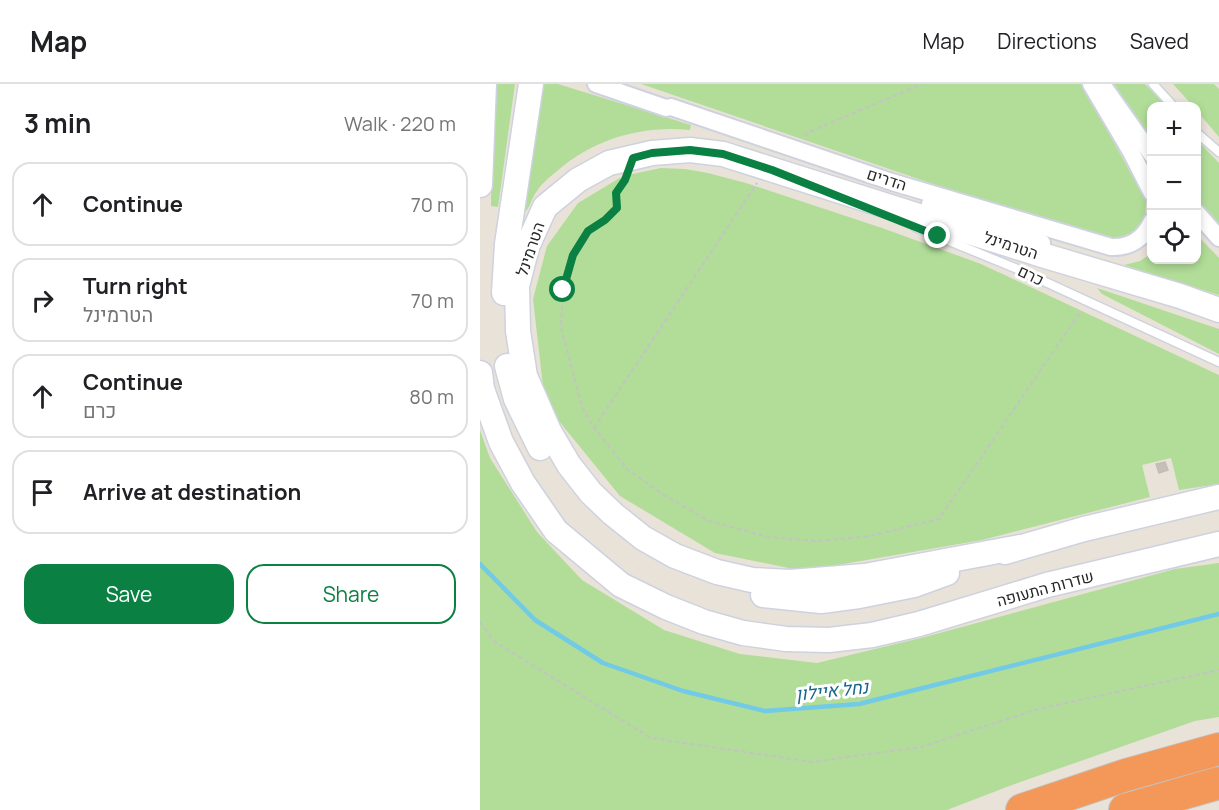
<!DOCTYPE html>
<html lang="en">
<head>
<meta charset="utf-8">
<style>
  body { margin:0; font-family:Manrope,Heebo,sans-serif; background:#f2f2f2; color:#202124 }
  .controls { position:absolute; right:18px; top:18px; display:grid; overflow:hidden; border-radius:12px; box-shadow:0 3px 9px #0003 }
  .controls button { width:54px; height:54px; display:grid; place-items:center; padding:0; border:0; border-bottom:2px solid #e0e0e0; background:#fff; color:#202124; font:30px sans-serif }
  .stop { position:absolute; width:18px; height:18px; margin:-14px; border:4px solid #0b8043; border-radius:50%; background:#fff }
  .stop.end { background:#0b8043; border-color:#fff; box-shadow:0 2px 6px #0008 }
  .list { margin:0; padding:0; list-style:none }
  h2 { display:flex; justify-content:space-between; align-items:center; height:78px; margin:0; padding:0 24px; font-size:26px }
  h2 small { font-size:20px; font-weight:400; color:#757577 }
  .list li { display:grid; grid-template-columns:39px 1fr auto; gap:18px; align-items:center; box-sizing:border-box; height:84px; margin:0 12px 12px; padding:0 12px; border:2px solid #e0e0e0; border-radius:18px }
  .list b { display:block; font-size:22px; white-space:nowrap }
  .list p { margin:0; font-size:20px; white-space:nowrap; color:#757577 }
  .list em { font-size:20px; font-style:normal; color:#757577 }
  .actions { display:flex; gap:12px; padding:18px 24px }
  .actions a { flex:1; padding:14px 0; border:2px solid #0b8043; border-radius:18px; text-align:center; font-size:21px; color:#0b8043 }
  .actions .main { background:#0b8043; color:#fff }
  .icon { flex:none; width:33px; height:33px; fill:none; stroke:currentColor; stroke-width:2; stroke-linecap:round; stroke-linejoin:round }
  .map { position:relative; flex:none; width:739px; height:726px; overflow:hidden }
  header { display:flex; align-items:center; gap:36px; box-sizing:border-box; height:84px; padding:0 30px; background:#fff; border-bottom:2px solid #e0e0e0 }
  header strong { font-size:28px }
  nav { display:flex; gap:33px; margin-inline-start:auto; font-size:21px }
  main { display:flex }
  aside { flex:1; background:#fff }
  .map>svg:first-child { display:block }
</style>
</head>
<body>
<header>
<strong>Map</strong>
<nav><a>Map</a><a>Directions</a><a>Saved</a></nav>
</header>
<main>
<aside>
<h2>3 min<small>Walk · 220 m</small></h2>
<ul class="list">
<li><svg class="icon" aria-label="ahead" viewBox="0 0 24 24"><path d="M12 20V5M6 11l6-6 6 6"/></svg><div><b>Continue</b></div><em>70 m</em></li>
<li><svg class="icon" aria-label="right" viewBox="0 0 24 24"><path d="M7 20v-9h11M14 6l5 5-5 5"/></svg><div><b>Turn right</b><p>הטרמינל</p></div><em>70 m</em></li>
<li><svg class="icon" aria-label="ahead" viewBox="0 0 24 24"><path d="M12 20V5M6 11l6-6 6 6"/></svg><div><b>Continue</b><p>כרם</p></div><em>80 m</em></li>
<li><svg class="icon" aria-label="arrive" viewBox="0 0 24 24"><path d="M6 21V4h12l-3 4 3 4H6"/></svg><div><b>Arrive at destination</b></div></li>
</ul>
<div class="actions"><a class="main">Save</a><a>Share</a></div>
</aside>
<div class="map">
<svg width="739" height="726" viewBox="0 0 739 726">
  <rect width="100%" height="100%" fill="#e9e2d9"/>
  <g fill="#b1dd98">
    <path d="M12,0H35L18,123L11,122Z"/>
    <path d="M63,0H78L211,41L210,46C162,41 114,55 77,87C70,93 62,99 57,107C52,113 51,121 46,127H41Z"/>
    <path d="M161,0H602L666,117L665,133L653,148L639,155L494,114Z"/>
    <path d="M634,0H665L686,22H672L671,53Z"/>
    <path d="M693,0H734L739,5V53L717,27L716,22H713Z"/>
    <path d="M716,55L739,79V143L717,117Z"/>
    <path d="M181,84L205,85L228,89L266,99L402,144L501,180L739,291V400L699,406L691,374L662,381L670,413L502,456L323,487L235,469L140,412L65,320L53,215L67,162L98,119L143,92Z"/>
    <path d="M717,151L739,174V211L644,181L660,177L671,170L672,176H716Z"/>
    <path d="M617,204L739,245V270L622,210Z"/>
    <path d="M0,346L10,374L57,448L102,496L184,546L260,570L337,579L445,553L695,485L739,479V633L715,637L532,701L467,726H0Z"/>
  </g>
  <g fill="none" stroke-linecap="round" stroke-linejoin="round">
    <path stroke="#71cae6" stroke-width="4.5" d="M0,480L55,536L123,579L203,607L285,627L379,620L739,530"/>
  </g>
  <path fill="#c4bfb9" stroke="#c4bdb3" stroke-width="1.5" d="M685,378L688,386L679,389L676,380Z"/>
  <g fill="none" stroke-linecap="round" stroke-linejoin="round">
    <defs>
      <g id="lane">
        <path d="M673,0L693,22"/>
        <path d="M716,48L739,68"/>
        <path d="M435,143L535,184L739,278"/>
      </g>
      <g id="street">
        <path d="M116,0L186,24L191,23L412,98L631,163C650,164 664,155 672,137"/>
        <path d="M611,0L651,68L672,109"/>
        <path d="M624,3L672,71"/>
        <path d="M450,120L562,159"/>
        <path d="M716,128L739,154"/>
      </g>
      <g id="secondary">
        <path d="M0,101L4,0"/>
        <path d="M24,209L27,160L51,0"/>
        <path d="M27,282L36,315L60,364"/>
        <path d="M0,289L2,305L21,358L43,399L76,447L141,501L186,523L224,538L263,549L306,555L349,556L392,551L439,540L567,501L739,460"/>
        <path d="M540,463L385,492L310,498L272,496L237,488L195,472L163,454L133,430L111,409L89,381L69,347L45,292L38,247L37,202L47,163L65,123L98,96L129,79L172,69L210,66L243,70L562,171L700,212L739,226"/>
        <path d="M525,468L604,445L739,413"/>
        <path d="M283,511L341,517L379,512L434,501L467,489"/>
      </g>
      <g id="highway">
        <path d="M542,726L646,691L739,665"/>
        <path d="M645,726L739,699"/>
      </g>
    </defs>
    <use href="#lane" stroke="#ced2df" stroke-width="11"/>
    <use href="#street" stroke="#ced2df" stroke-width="20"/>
    <use href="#secondary" stroke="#ced2df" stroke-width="27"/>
    <use href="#highway" stroke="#c3c3c3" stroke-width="34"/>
    <g stroke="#c3c3c3" stroke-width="2" stroke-dasharray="4.5 3" stroke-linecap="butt">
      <path d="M324,52L329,48L442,0"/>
      <path d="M146,94L136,109L137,124L125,136L109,147L93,171L83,206L81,243L102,323L114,344L148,386L187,413L229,437L288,453L336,457L390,452L459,435L601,227"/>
      <path d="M114,344L277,99"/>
      <path d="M0,538L15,558L171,654L332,678L441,663L558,625L739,586"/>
    </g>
    <use href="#lane" stroke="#fff" stroke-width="8"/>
    <use href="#street" stroke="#fff" stroke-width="16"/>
    <use href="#secondary" stroke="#fff" stroke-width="24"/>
    <use href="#highway" stroke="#f49859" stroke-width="32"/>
  </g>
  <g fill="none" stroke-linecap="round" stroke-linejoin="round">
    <path stroke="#0b8043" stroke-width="8" d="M83,206L93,171L108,147L125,136L137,124L136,109L145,96L153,74L172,69L210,66L243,70L292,86L458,152"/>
  </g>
  <g text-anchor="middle" stroke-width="6" stroke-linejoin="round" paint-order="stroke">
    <g font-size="16" fill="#272727" stroke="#fff">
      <text transform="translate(407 95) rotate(18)" y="6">הדרים</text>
      <text transform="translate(531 161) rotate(18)" y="6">הטרמינל</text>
      <text transform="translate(50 165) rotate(-71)" y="6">הטרמינל</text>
      <text transform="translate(551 191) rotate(25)" y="6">כרם</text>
      <text transform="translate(565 504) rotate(-15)" y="6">שדרות התעופה</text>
    </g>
    <g font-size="18" font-style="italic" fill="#15678d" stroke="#fff">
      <text transform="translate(352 607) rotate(-6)" y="6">נחל איילון</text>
    </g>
  </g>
</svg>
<div class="controls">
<button>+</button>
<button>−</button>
<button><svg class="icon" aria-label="locate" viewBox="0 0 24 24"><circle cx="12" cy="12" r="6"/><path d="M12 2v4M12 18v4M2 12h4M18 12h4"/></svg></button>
</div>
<div class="stop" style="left:83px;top:206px"></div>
<div class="stop end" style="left:458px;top:152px"></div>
</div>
</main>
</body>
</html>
